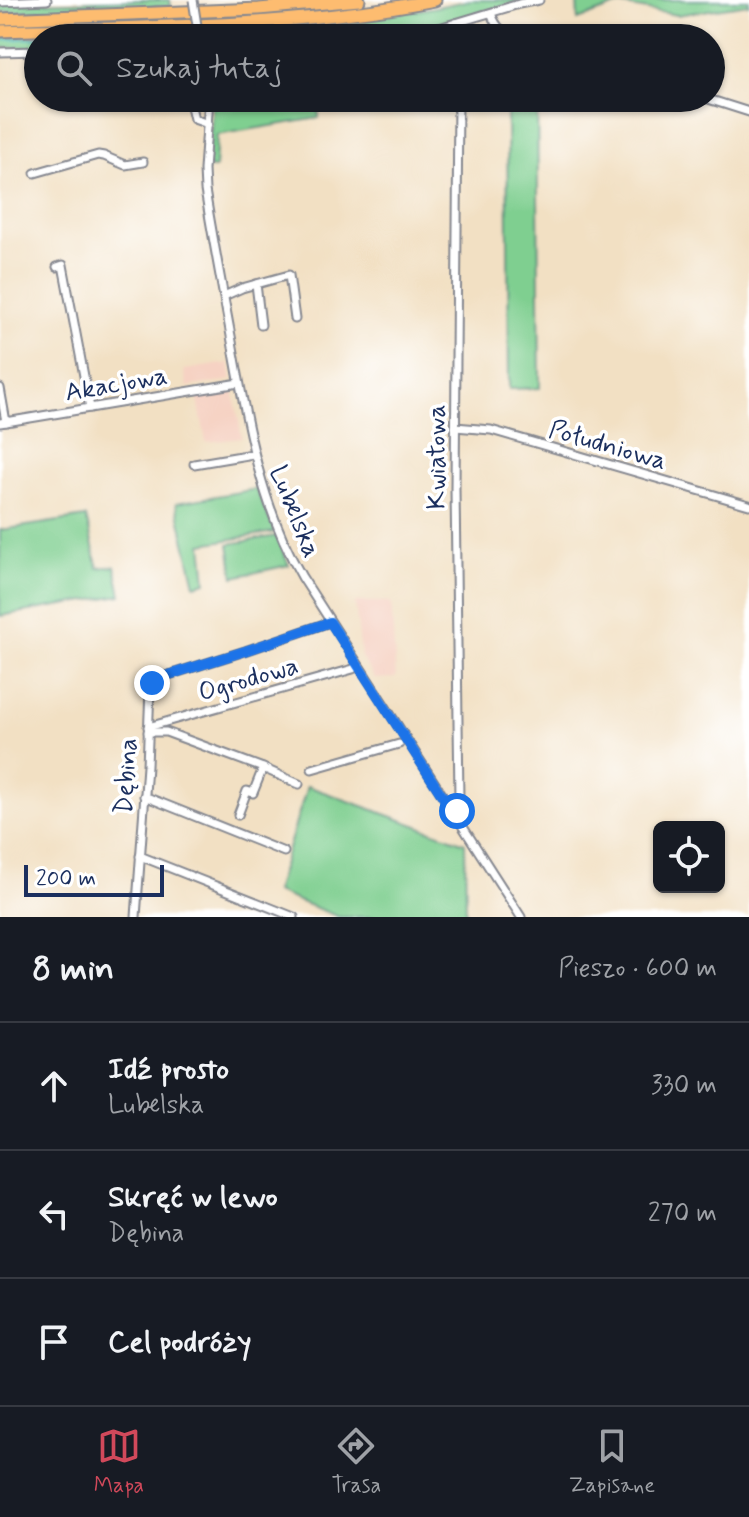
<!DOCTYPE html>
<html lang="pl">
<head>
<meta charset="utf-8">
<style>
  body { margin:0; font-family:Mynerve,sans-serif; background:#242831; color:#f1f3f6 }
  .controls { position:absolute; right:24px; bottom:24px; display:grid; overflow:hidden; border-radius:12px; box-shadow:0 2px 6px #0004 }
  .controls button { width:72px; height:72px; display:grid; place-items:center; padding:0; border:0; border-bottom:2px solid #363941; background:#171b24; color:#f1f3f6; font:40px sans-serif }
  .scale { position:absolute; left:24px; bottom:20px; width:140px; box-sizing:border-box; padding-left:8px; border:4px solid #1b2f5e; border-top:0; font-size:22px; line-height:28px; white-space:nowrap; color:#1b2f5e; -webkit-text-stroke:6px #fff; paint-order:stroke }
  .stop { position:absolute; width:24px; height:24px; margin:-18px; border:6px solid #1a73e8; border-radius:50%; background:#fff }
  .stop.end { background:#1a73e8; border-color:#fff; box-shadow:0 2px 8px #0008 }
  .list { margin:0; padding:0; list-style:none }
  h2 { display:flex; justify-content:space-between; align-items:center; height:104px; margin:0; padding:0 32px; font-size:34px }
  h2 small { font-size:26px; font-weight:400; color:#9ea1a6 }
  .list li { display:grid; grid-template-columns:52px 1fr auto; gap:24px; align-items:center; box-sizing:border-box; height:128px; padding:0 32px; border-top:2px solid #363941 }
  .list b { display:block; font-size:30px; white-space:nowrap }
  .list p { margin:0; font-size:26px; white-space:nowrap; color:#9ea1a6 }
  .list em { font-size:26px; font-style:normal; color:#9ea1a6 }
  .icon { flex:none; width:44px; height:44px; fill:none; stroke:currentColor; stroke-width:2; stroke-linecap:round; stroke-linejoin:round }
  .map { position:relative; flex:none; width:749px; height:917px; overflow:hidden }
  .search { position:absolute; background:#171b24; box-shadow:0 2px 6px #0004; left:24px; right:24px; top:24px; height:88px; display:flex; align-items:center; gap:20px; box-sizing:border-box; padding:0 28px; border-radius:44px; color:#9ea1a6; font-size:30px }
  .sheet { height:488px; background:#171b24 }
  nav { display:flex; justify-content:space-around; align-items:center; box-sizing:border-box; height:112px; border-top:2px solid #363941; background:#171b24; font-size:22px; color:#9ea1a6 }
  nav a { display:grid; justify-items:center; gap:4px }
  nav .on { color:#d1495b }
  .map>svg:first-child { display:block }
</style>
</head>
<body>
<div class="map">
<svg width="749" height="917" viewBox="0 0 749 917">
  <rect width="100%" height="100%" fill="#fff"/>
  <filter id="ink" filterUnits="userSpaceOnUse"><feTurbulence type="fractalNoise" baseFrequency=".0125" numOctaves="2"/><feDisplacementMap in="SourceGraphic" scale="16" xChannelSelector="R" yChannelSelector="G"/><feConvolveMatrix kernelMatrix="1 2 1 2 8 2 1 2 1" color-interpolation-filters="sRGB"/></filter>
  <filter id="wash" filterUnits="userSpaceOnUse"><feTurbulence type="fractalNoise" baseFrequency=".006" numOctaves="4" result="noise"/><feDisplacementMap in="SourceGraphic" scale="32" xChannelSelector="R" yChannelSelector="G"/><feGaussianBlur stdDeviation="1.8" result="paint"/><feColorMatrix in="noise" values="0 0 0 0 0 0 0 0 0 0 0 0 0 0 0 0 0 1.4 0 .05"/><feComposite in="paint" operator="in"/></filter>
  <g filter="url(#wash)">
    <rect width="100%" height="100%" fill="#f2e0c3"/>
    <g fill="#f6d2c3">
      <path d="M229,363L232,380L187,387L184,370Z"/>
      <path d="M233,389L242,438L206,442L197,395Z"/>
      <path d="M355,602H391L396,678L375,679L361,657Z"/>
    </g>
    <g fill="#7fcf90" stroke="#4d7f77" stroke-width="2">
      <path d="M144,0H170L171,6L0,12V4Z"/>
      <path d="M470,0H525L428,26L341,38H182L184,32C280,27 376,21 470,0Z"/>
      <path d="M577,0H749V4L677,15L619,5L578,20Z"/>
      <path d="M172,32L177,34L178,38H38V47L0,48V37Z"/>
      <path d="M211,98H318L319,118L217,135L215,168H210L208,164L212,112Z"/>
      <path d="M507,98H537L540,388L509,389Z"/>
      <path d="M256,489L275,532L202,544L206,582L195,585L176,503Z"/>
      <path d="M86,517L98,568L115,566L121,595L0,616V530Z"/>
      <path d="M276,536L289,565L234,577L229,544Z"/>
      <path d="M307,786L465,843L466,917H339L275,892Z"/>
    </g>
    <g fill="none" stroke-linecap="round" stroke-linejoin="round">
      <g stroke="#40aebe" stroke-width="2">
        <path d="M201,33H208"/>
        <path d="M184,34L195,33"/>
        <path d="M51,38L174,34"/>
        <path d="M0,40L38,38"/>
      </g>
    </g>
  </g>
  <g filter="url(#ink)">
    <g fill="none" stroke-linecap="round" stroke-linejoin="round">
      <defs>
        <g id="minor">
          <path d="M0,2L47,0"/>
          <path d="M491,13C496,28 503,33 519,38"/>
          <path d="M456,23L459,38"/>
          <path d="M358,38L439,28L519,4L539,0"/>
          <path d="M0,52L38,51"/>
          <path d="M189,98L194,119L208,124"/>
          <path d="M209,98L204,170L205,190C213,239 222,287 231,336C246,419 259,503 302,577L521,917"/>
          <path d="M705,98L749,112"/>
          <path d="M35,173L98,155L104,156L125,165L143,162"/>
          <path d="M57,267L63,265L90,408"/>
          <path d="M256,284L261,325"/>
          <path d="M224,296L242,288L289,275L295,319"/>
          <path d="M0,388L6,422"/>
          <path d="M0,423L239,383"/>
          <path d="M455,427L491,430L749,505"/>
          <path d="M194,464L253,454"/>
          <path d="M148,727L353,669L358,665"/>
          <path d="M148,732H166L263,768L299,784"/>
          <path d="M312,769L399,744"/>
          <path d="M144,796L284,852"/>
          <path d="M454,814L458,808L459,799L455,489L458,98"/>
          <path d="M238,815L247,791L253,793L263,768"/>
          <path d="M140,856L294,917"/>
          <path d="M136,917L147,766L150,688L156,679L245,651L330,622"/>
        </g>
        <g id="highway">
          <path d="M0,19L259,9L359,0"/>
          <path d="M0,31C145,26 292,28 435,0"/>
        </g>
      </defs>
      <use href="#minor" stroke="#868890" stroke-width="11"/>
      <use href="#highway" stroke="#868890" stroke-width="15"/>
      <use href="#minor" stroke="#fff" stroke-width="7"/>
      <use href="#highway" stroke="#fdbc70" stroke-width="11"/>
      <defs>
        <path id="minor-bridge" d="M193,0L199,38"/>
      </defs>
      <use href="#minor-bridge" stroke="#868890" stroke-width="11" stroke-linecap="butt"/>
      <use href="#minor-bridge" stroke="#fff" stroke-width="7"/>
    </g>
  </g>
  <g fill="none" stroke-linecap="round" stroke-linejoin="round" filter="url(#ink)">
    <path stroke="#1a73e8" stroke-width="10" d="M152,683L156,679L245,651L330,622L454,814L457,811"/>
  </g>
  <g text-anchor="middle" stroke-width="7" stroke-linejoin="round" paint-order="stroke">
    <g font-size="26" fill="#1b2f5e" stroke="#fff">
      <text transform="translate(116 383) rotate(-10)" y="9">Akacjowa</text>
      <text transform="translate(608 444) rotate(16)" y="9">Południowa</text>
      <text transform="translate(436 457) rotate(-90)" y="9">Kwiatowa</text>
      <text transform="translate(296 511) rotate(68)" y="9">Lubelska</text>
      <text transform="translate(248 678) rotate(-16)" y="9">Ogrodowa</text>
      <text transform="translate(125 776) rotate(-86)" y="9">Dębina</text>
    </g>
  </g>
</svg>
<div class="controls">
<button><svg class="icon" aria-label="locate" viewBox="0 0 24 24"><circle cx="12" cy="12" r="6"/><path d="M12 2v4M12 18v4M2 12h4M18 12h4"/></svg></button>
</div>
<div class="scale">200 m</div>
<div class="stop" style="left:457px;top:811px"></div>
<div class="stop end" style="left:152px;top:683px"></div>
<div class="search"><svg class="icon" aria-label="search" viewBox="0 0 24 24"><circle cx="10" cy="10" r="6"/><path d="M15 15l6 6"/></svg>Szukaj tutaj</div>
</div>
<section class="sheet">
<h2>8 min<small>Pieszo · 600 m</small></h2>
<ul class="list">
<li><svg class="icon" aria-label="ahead" viewBox="0 0 24 24"><path d="M12 20V5M6 11l6-6 6 6"/></svg><div><b>Idź prosto</b><p>Lubelska</p></div><em>330 m</em></li>
<li><svg class="icon" aria-label="left" viewBox="0 0 24 24"><path d="M17 20v-9H6M10 6l-5 5 5 5"/></svg><div><b>Skręć w lewo</b><p>Dębina</p></div><em>270 m</em></li>
<li><svg class="icon" aria-label="arrive" viewBox="0 0 24 24"><path d="M6 21V4h12l-3 4 3 4H6"/></svg><div><b>Cel podróży</b></div></li>
</ul>
</section>
<nav>
<a class="on"><svg class="icon" aria-label="map" viewBox="0 0 24 24"><path d="M3 6l6-2 6 2 6-2v14l-6 2-6-2-6 2zM9 4v14M15 6v14"/></svg>Mapa</a>
<a><svg class="icon" aria-label="directions" viewBox="0 0 24 24"><path d="M12 3l9 9-9 9-9-9zM9 14v-3h6M13 9l2 2-2 2"/></svg>Trasa</a>
<a><svg class="icon" aria-label="saved" viewBox="0 0 24 24"><path d="M7 4h10v16l-5-4-5 4z"/></svg>Zapisane</a>
</nav>
</body>
</html>
